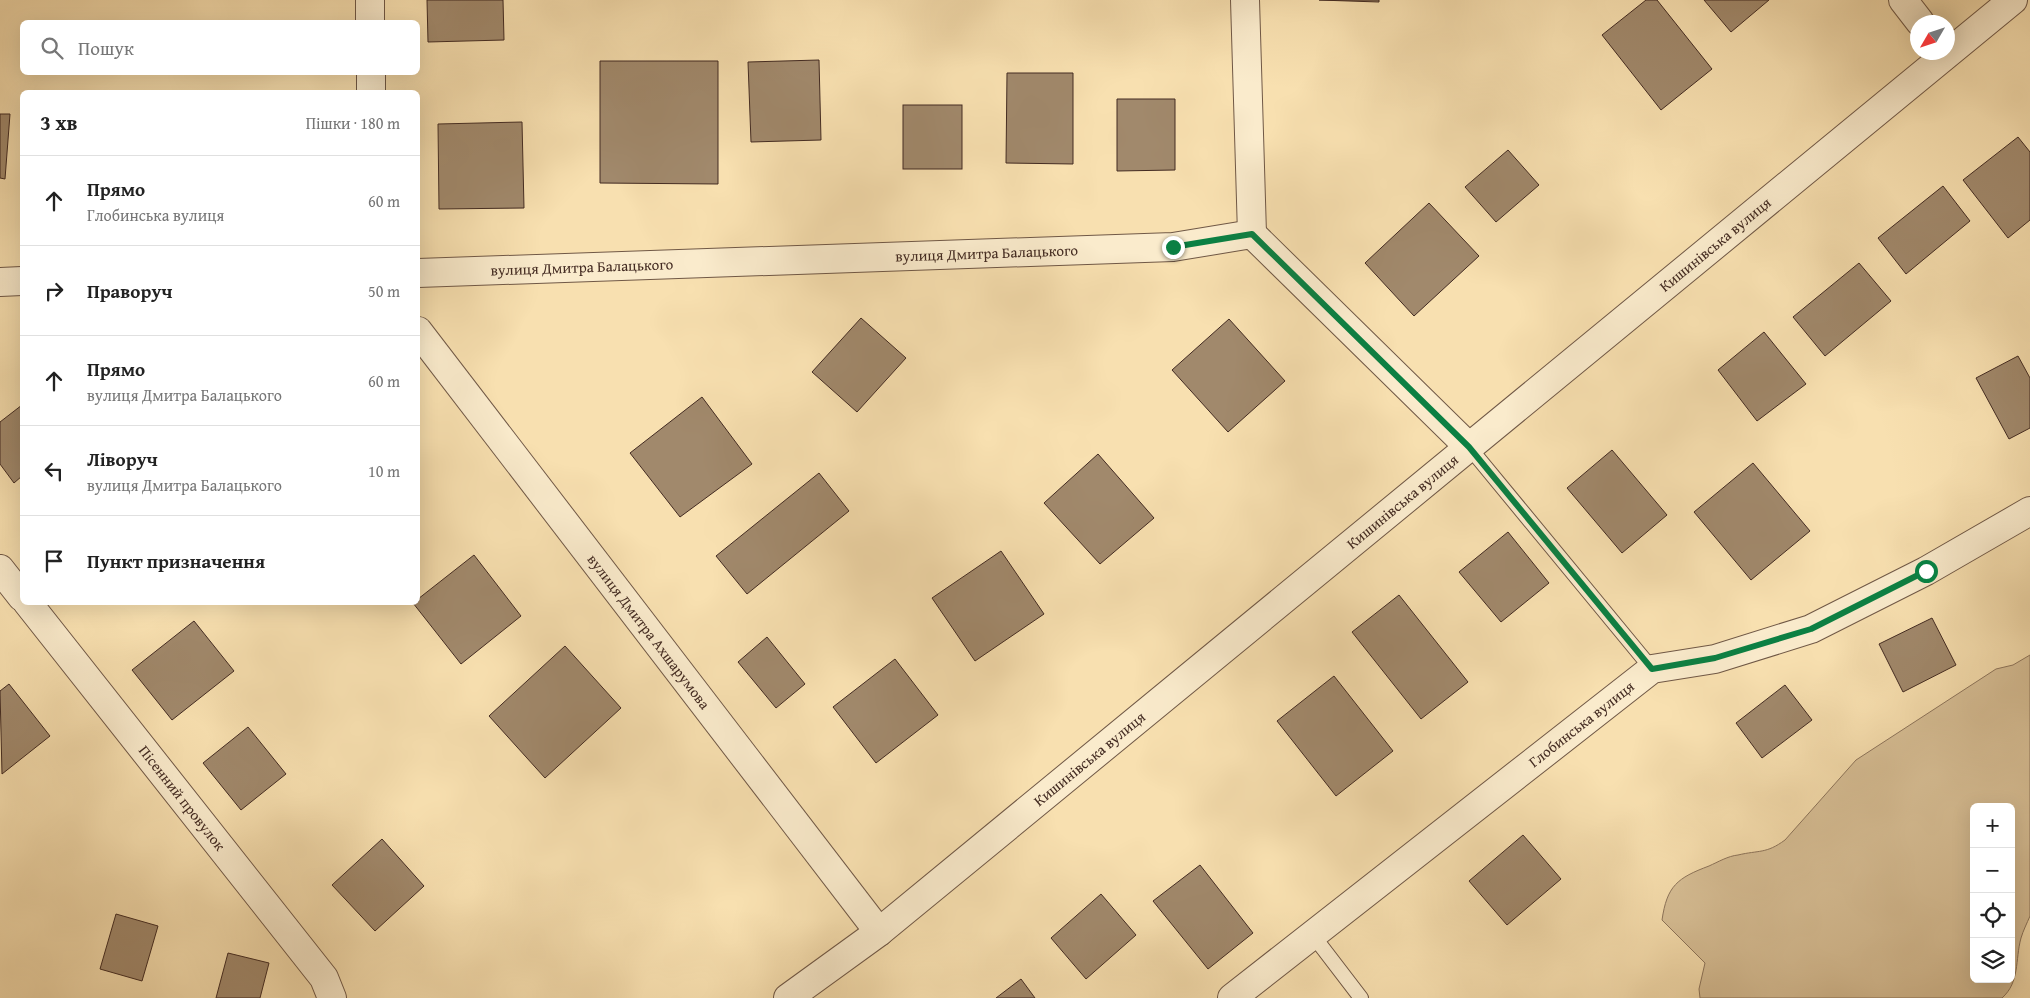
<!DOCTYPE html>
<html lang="uk">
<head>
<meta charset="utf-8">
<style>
  body { margin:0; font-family:"Gentium Book Plus",serif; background:#f6f6f6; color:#222 }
  .controls { position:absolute; right:15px; bottom:15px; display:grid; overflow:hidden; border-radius:8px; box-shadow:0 5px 20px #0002 }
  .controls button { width:45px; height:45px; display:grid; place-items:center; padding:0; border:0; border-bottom:1px solid #e0e0e0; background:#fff; color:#222; font:25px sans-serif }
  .compass { position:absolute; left:1910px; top:15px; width:45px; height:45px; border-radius:50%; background:#fff; box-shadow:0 5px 20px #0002; rotate:231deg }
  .stop { position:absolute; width:15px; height:15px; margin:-11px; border:4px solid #0b8043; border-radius:50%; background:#fff }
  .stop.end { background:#0b8043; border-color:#fff; box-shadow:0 1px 5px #0008 }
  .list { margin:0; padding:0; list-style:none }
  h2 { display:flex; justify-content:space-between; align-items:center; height:65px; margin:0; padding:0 20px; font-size:21px }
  h2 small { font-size:16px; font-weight:400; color:#767676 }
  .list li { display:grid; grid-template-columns:32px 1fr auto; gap:15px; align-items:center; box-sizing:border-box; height:90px; padding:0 20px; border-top:1px solid #e0e0e0 }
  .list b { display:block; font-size:19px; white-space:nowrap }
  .list p { margin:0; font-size:16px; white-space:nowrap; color:#767676 }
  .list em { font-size:16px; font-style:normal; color:#767676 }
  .icon { flex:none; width:28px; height:28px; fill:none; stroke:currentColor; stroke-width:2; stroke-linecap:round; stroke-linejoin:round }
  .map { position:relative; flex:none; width:2030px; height:998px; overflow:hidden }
  .search { position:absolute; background:#fff; box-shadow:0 5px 20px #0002; left:20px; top:20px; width:400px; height:55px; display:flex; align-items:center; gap:12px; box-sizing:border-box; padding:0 18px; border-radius:8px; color:#767676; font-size:19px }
  .panel { position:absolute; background:#fff; box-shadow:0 5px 20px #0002; left:20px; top:90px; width:400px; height:515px; border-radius:8px }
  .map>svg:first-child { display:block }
</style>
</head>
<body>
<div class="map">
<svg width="2030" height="998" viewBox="0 0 2030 998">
  <rect width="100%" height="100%" fill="#f8e0b0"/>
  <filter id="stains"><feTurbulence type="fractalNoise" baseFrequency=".004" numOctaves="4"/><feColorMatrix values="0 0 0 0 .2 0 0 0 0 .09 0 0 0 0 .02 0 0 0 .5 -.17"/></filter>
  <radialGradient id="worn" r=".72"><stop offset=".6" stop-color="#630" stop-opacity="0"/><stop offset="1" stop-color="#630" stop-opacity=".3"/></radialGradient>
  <path fill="#d9c198" stroke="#8e765d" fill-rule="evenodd" d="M2030,655V916C2027,923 2023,931 2021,938C2015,960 2020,982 2002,998H1700L1699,989L1705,963L1662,920C1667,886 1677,878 1709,866C1718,862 1728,856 1738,855C1759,850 1766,854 1785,840L1856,760L1996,669L2013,665ZM1974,807H2011V979H1974Z"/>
  <g fill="#a1896c" stroke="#432b22">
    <path d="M427,0H503L504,40L428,42Z"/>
    <path d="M1319,0H1379V2Z"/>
    <path d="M1646,0H1657L1712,69L1661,110L1602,35Z"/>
    <path d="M1704,0H1769L1731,32Z"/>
    <path d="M819,60L821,140L751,142L748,62Z"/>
    <path d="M600,61H718V184L600,183Z"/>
    <path d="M1007,73H1073V164L1006,163Z"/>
    <path d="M1117,99H1175V170L1117,171Z"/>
    <rect x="903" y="105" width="59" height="64"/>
    <path d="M0,114H10L5,179L0,178Z"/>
    <path d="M522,122L524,208L439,209L438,124Z"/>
    <path d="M2018,137L2030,152V220L2008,238L1963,180Z"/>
    <path d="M1508,150L1539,185L1496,222L1465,187Z"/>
    <path d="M1943,186L1970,221L1906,274L1878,238Z"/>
    <path d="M1429,203L1479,256L1414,316L1365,263Z"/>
    <path d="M1859,263L1891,301L1825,356L1793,317Z"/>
    <path d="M861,318L906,358L857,412L812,372Z"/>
    <path d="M1229,319L1285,381L1228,432L1172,370Z"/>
    <path d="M1764,332L1806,384L1757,421L1718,370Z"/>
    <path d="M2018,356L2030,378V428L2009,439L1976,378Z"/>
    <path d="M702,397L752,464L680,517L630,453Z"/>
    <path d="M22,405V476L14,483L0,464V422Z"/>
    <path d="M1612,450L1667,515L1622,553L1567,488Z"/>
    <path d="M1098,454L1154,518L1100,564L1044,503Z"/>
    <path d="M1753,463L1810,531L1751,580L1694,512Z"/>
    <path d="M819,473L849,511L747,594L716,556Z"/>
    <path d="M1508,532L1549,583L1501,622L1459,572Z"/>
    <path d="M1001,551L1044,614L975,661L932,598Z"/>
    <path d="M474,555L521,616L461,664L413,603L418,602V599Z"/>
    <path d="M1399,595L1468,682L1421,719L1352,632Z"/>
    <path d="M1932,618L1956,665L1903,692L1879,644Z"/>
    <path d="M194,621L234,671L172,720L132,670Z"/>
    <path d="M767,637L805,684L776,708L738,662Z"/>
    <path d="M565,646L621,708L545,778L489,716Z"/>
    <path d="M895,659L938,715L876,763L833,707Z"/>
    <path d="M1334,676L1393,751L1336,796L1277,721Z"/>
    <path d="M9,684L50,736L2,774L0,691Z"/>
    <path d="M1785,685L1812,720L1762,758L1736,723Z"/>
    <path d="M248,727L286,774L241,810L203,763Z"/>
    <path d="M1523,835L1561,879L1507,925L1469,881Z"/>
    <path d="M382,839L424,886L375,931L332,885Z"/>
    <path d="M1200,865L1253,933L1208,969L1153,901Z"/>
    <path d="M1101,894L1136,935L1086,979L1051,938Z"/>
    <path d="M116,914L158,926L142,981L100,969Z"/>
    <path d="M228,953L269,963L260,998H216Z"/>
    <path d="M1021,979L1035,998H996Z"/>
  </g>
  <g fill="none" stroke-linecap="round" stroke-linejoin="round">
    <defs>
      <g id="lane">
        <path d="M1469,447L1652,669"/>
        <path d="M1312,934L1361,998"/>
      </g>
      <g id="street">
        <path d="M370,0V22"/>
        <path d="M1245,0L1252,234"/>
        <path d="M1903,0L1920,22"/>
        <path d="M371,72V92"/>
        <path id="s1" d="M418,273L1173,247L1252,234L1469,447"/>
        <path d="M0,282L22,281"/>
        <path id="s2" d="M418,331L879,932"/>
        <path d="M0,569L22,597"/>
        <path id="s3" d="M27,602L324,978L332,998"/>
        <path id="s4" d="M788,998L879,932L2013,0"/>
        <path id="s5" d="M1232,998L1652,669L1715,659L1811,629L1926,571L2030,511"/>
      </g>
    </defs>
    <use href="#lane" stroke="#705846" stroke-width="16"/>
    <use href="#street" stroke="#705846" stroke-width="30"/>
    <use href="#lane" stroke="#faebcc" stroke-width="14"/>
    <use href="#street" stroke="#faebcc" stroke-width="28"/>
  </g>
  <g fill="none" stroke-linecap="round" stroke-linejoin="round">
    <path stroke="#0b8043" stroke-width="6" d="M1173,247L1252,234L1469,447L1652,669L1715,658L1811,629L1926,571"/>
  </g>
  <g text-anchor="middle" stroke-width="4.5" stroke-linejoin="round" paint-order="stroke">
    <g font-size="15" fill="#432b22" stroke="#faebcc">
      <text dy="5" stroke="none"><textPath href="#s4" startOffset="1195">Кишинівська вулиця</textPath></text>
      <text dy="5" stroke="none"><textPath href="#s1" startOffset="569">вулиця Дмитра Балацького</textPath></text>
      <text dy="5" stroke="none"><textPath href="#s1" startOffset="164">вулиця Дмитра Балацького</textPath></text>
      <text dy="5" stroke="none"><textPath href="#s4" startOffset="790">Кишинівська вулиця</textPath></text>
      <text dy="5" stroke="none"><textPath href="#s2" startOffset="379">вулиця Дмитра Ахшарумова</textPath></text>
      <text dy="5" stroke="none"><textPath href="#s5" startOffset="444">Глобинська вулиця</textPath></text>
      <text dy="5" stroke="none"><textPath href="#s4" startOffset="385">Кишинівська вулиця</textPath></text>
      <text dy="5" stroke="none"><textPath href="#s3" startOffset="250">Пісенний провулок</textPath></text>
    </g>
  </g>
  <rect width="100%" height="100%" filter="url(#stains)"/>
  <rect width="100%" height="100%" fill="url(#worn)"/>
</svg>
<div class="controls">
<button>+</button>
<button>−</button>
<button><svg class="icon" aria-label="locate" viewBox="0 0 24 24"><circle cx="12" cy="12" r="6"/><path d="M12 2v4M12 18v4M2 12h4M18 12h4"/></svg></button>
<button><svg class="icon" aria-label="layers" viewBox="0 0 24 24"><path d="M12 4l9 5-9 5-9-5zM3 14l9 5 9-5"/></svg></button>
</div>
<svg class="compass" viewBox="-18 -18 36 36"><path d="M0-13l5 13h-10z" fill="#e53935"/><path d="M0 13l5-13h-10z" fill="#767676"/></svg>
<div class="stop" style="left:1926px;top:571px"></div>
<div class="stop end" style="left:1173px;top:247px"></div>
<div class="search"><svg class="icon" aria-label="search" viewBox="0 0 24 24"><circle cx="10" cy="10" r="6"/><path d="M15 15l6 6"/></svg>Пошук</div>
<section class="panel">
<h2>3 хв<small>Пішки · 180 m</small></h2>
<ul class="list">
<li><svg class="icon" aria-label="ahead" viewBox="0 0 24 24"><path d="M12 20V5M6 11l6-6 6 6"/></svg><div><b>Прямо</b><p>Глобинська вулиця</p></div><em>60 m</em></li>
<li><svg class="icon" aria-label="right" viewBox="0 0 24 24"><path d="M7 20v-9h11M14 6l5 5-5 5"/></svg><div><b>Праворуч</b></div><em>50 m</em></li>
<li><svg class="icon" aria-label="ahead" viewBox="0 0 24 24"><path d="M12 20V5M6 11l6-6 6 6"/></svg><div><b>Прямо</b><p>вулиця Дмитра Балацького</p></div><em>60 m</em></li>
<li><svg class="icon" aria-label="left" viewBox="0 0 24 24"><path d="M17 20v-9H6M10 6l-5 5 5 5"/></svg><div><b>Ліворуч</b><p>вулиця Дмитра Балацького</p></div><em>10 m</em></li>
<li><svg class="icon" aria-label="arrive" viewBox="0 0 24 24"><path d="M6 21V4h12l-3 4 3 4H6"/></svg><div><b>Пункт призначення</b></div></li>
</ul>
</section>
</div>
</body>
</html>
